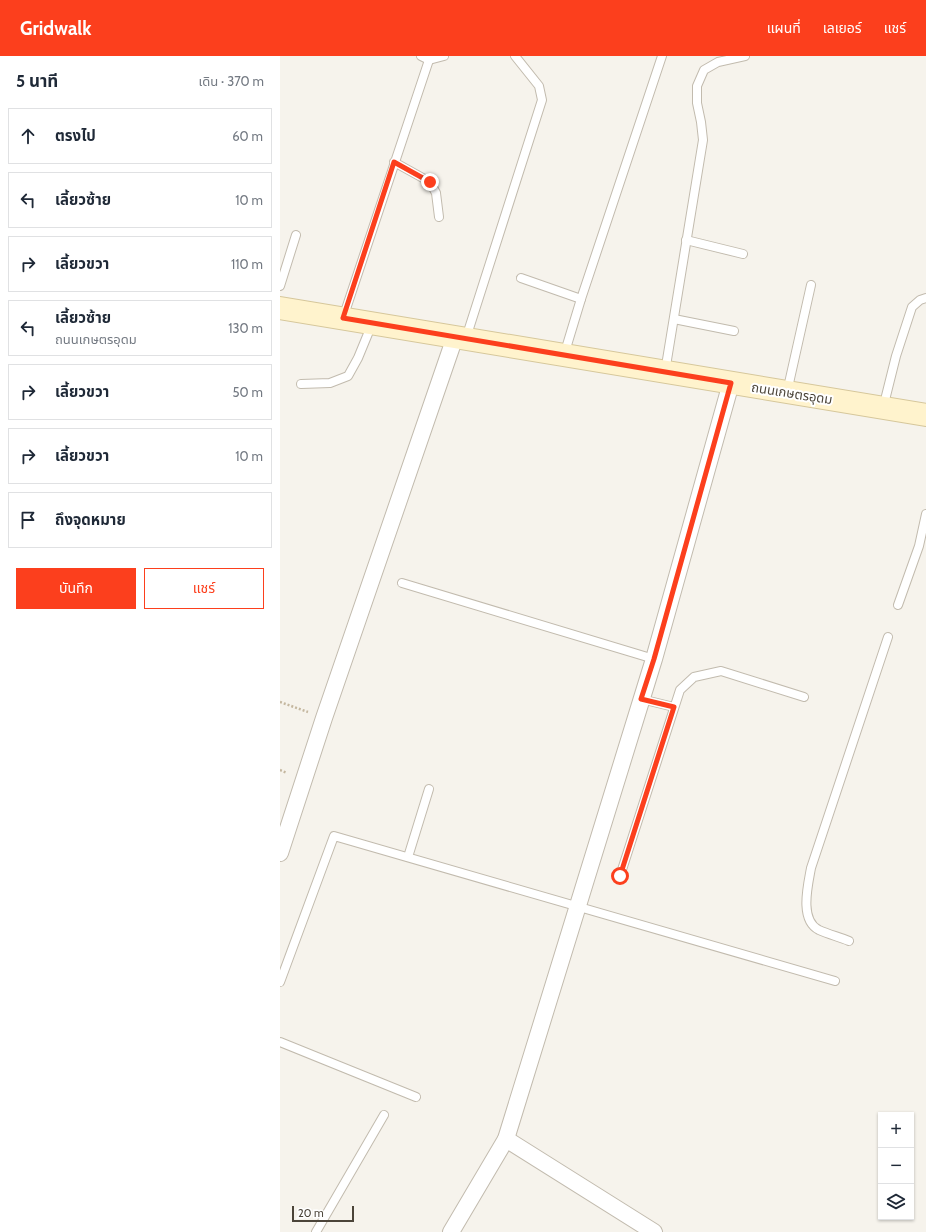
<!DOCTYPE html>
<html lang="th">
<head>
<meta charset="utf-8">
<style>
  body { margin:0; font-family:Cabin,"Noto Sans Thai",sans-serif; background:#f6f6f7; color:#1f2937 }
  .controls { position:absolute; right:12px; bottom:12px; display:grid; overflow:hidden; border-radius:0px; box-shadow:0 1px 3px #0004 }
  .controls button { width:36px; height:36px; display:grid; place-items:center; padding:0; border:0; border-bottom:1px solid #e0e1e3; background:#fff; color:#1f2937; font:20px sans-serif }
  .scale { position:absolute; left:12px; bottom:10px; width:62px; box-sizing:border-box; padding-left:4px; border:2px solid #4b4439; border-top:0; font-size:11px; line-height:14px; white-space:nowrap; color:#4b4439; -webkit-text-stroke:3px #fff; paint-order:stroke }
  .stop { position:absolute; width:12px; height:12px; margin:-9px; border:3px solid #fc3f1d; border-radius:50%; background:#fff }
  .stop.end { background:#fc3f1d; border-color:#fff; box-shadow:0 1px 4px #0008 }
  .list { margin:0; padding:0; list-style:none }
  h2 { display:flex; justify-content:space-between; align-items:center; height:52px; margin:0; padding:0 16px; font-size:17px }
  h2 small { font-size:13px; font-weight:400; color:#747a83 }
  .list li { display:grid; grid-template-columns:26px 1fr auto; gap:12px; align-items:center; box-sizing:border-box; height:56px; margin:0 8px 8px; padding:0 8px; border:1px solid #e0e1e3; border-radius:0px }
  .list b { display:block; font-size:15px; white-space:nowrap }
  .list p { margin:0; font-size:13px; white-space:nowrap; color:#747a83 }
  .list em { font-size:13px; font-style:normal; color:#747a83 }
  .actions { display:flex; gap:8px; padding:12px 16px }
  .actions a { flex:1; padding:9px 0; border:1px solid #fc3f1d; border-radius:0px; text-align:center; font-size:14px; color:#fc3f1d }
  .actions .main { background:#fc3f1d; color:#fff }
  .icon { flex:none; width:22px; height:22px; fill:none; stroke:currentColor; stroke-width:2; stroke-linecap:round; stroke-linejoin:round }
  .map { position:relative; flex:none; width:646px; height:1176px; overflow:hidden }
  header { display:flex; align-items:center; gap:24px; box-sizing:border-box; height:56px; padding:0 20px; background:#fc3f1d; color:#fff }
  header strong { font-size:19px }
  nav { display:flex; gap:22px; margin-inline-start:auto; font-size:14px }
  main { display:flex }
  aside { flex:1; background:#fff }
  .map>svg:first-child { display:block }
</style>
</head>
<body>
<header>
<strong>Gridwalk</strong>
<nav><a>แผนที่</a><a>เลเยอร์</a><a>แชร์</a></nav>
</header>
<main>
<aside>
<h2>5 นาที<small>เดิน · 370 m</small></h2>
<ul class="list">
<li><svg class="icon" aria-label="ahead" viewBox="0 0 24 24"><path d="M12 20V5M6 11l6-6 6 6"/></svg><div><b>ตรงไป</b></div><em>60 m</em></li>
<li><svg class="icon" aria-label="left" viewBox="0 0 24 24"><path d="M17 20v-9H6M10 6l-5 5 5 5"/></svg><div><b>เลี้ยวซ้าย</b></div><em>10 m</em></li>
<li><svg class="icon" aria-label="right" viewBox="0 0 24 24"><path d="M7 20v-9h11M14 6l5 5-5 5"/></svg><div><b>เลี้ยวขวา</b></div><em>110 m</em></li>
<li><svg class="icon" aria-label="left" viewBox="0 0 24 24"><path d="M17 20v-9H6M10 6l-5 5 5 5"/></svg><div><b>เลี้ยวซ้าย</b><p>ถนนเกษตรอุดม</p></div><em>130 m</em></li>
<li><svg class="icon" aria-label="right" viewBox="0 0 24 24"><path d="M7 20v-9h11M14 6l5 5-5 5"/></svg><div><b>เลี้ยวขวา</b></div><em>50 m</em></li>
<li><svg class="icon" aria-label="right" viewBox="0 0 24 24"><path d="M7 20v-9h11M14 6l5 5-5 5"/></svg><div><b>เลี้ยวขวา</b></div><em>10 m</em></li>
<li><svg class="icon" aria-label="arrive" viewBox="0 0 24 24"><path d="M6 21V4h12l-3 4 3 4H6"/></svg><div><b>ถึงจุดหมาย</b></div></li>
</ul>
<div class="actions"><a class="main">บันทึก</a><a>แชร์</a></div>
</aside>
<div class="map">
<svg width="646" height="1176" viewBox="0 0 646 1176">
  <rect width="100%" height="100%" fill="#f6f3ec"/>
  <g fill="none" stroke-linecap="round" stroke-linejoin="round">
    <defs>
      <g id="lane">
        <path d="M149,4L164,0"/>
        <path d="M114,106L150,126L156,137L159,161"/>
        <path d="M406,184L463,198"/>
        <path d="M241,222L301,243"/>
        <path d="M0,230L16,179"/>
        <path d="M63,262L149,4L141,0"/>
        <path d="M394,263L454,275"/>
        <path d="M186,282L262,44L259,30L235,0"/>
        <path d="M284,299L301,243L382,0"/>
        <path d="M385,316L423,84L421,66L417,47V30L424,14L438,6L465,0"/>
        <path d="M21,328L50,327L68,320L78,302L92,268"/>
        <path d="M507,336L531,229"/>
        <path d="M603,352L616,300L632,251L640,244L646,242"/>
        <path d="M122,527L374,603"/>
        <path d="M618,549L639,490L646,458"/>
        <path d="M361,643L394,651"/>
        <path d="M128,801L149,733"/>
        <path d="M340,820L400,634L414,621L441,615L524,641"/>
        <path d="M569,885C559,881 548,878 539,874C519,864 528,829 531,812L608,581"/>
        <path d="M0,926L54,780L555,925"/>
        <path d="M0,986L136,1041"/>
        <path d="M36,1176L104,1059"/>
      </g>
      <g id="street">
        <path d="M0,797L44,662L175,281"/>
        <path d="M226,1083L374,1176"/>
        <path d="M171,1176L226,1083L374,603L451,327"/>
      </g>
      <path id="secondary" d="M0,252L646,359"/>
    </defs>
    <use href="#lane" stroke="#c2bbae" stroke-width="10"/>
    <use href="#street" stroke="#c2bbae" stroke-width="18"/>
    <use href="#secondary" stroke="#d6c79b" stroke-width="24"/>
    <g stroke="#c4b79f" stroke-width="2.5" stroke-dasharray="2 2" stroke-linecap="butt">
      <path d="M0,646L28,656"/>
      <path d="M0,714L7,717"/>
    </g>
    <use href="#lane" stroke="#fff" stroke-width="8"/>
    <use href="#street" stroke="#fff" stroke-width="16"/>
    <use href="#secondary" stroke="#fff3cd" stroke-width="22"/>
  </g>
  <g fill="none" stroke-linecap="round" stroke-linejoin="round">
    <path stroke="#fc3f1d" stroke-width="5" d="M150,126L114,106L63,262L451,327L374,603L361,643L394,651L340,820"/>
  </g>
  <g text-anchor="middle" stroke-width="4" stroke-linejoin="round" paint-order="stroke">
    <g font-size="13" fill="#4b4439" stroke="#fff">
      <text transform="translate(512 337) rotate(9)" y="5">ถนนเกษตรอุดม</text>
    </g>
  </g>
</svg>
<div class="controls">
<button>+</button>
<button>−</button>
<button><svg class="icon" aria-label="layers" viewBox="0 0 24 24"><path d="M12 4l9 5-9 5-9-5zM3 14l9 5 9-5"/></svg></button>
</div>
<div class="scale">20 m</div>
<div class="stop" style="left:340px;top:820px"></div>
<div class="stop end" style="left:150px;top:126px"></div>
</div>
</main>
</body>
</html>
